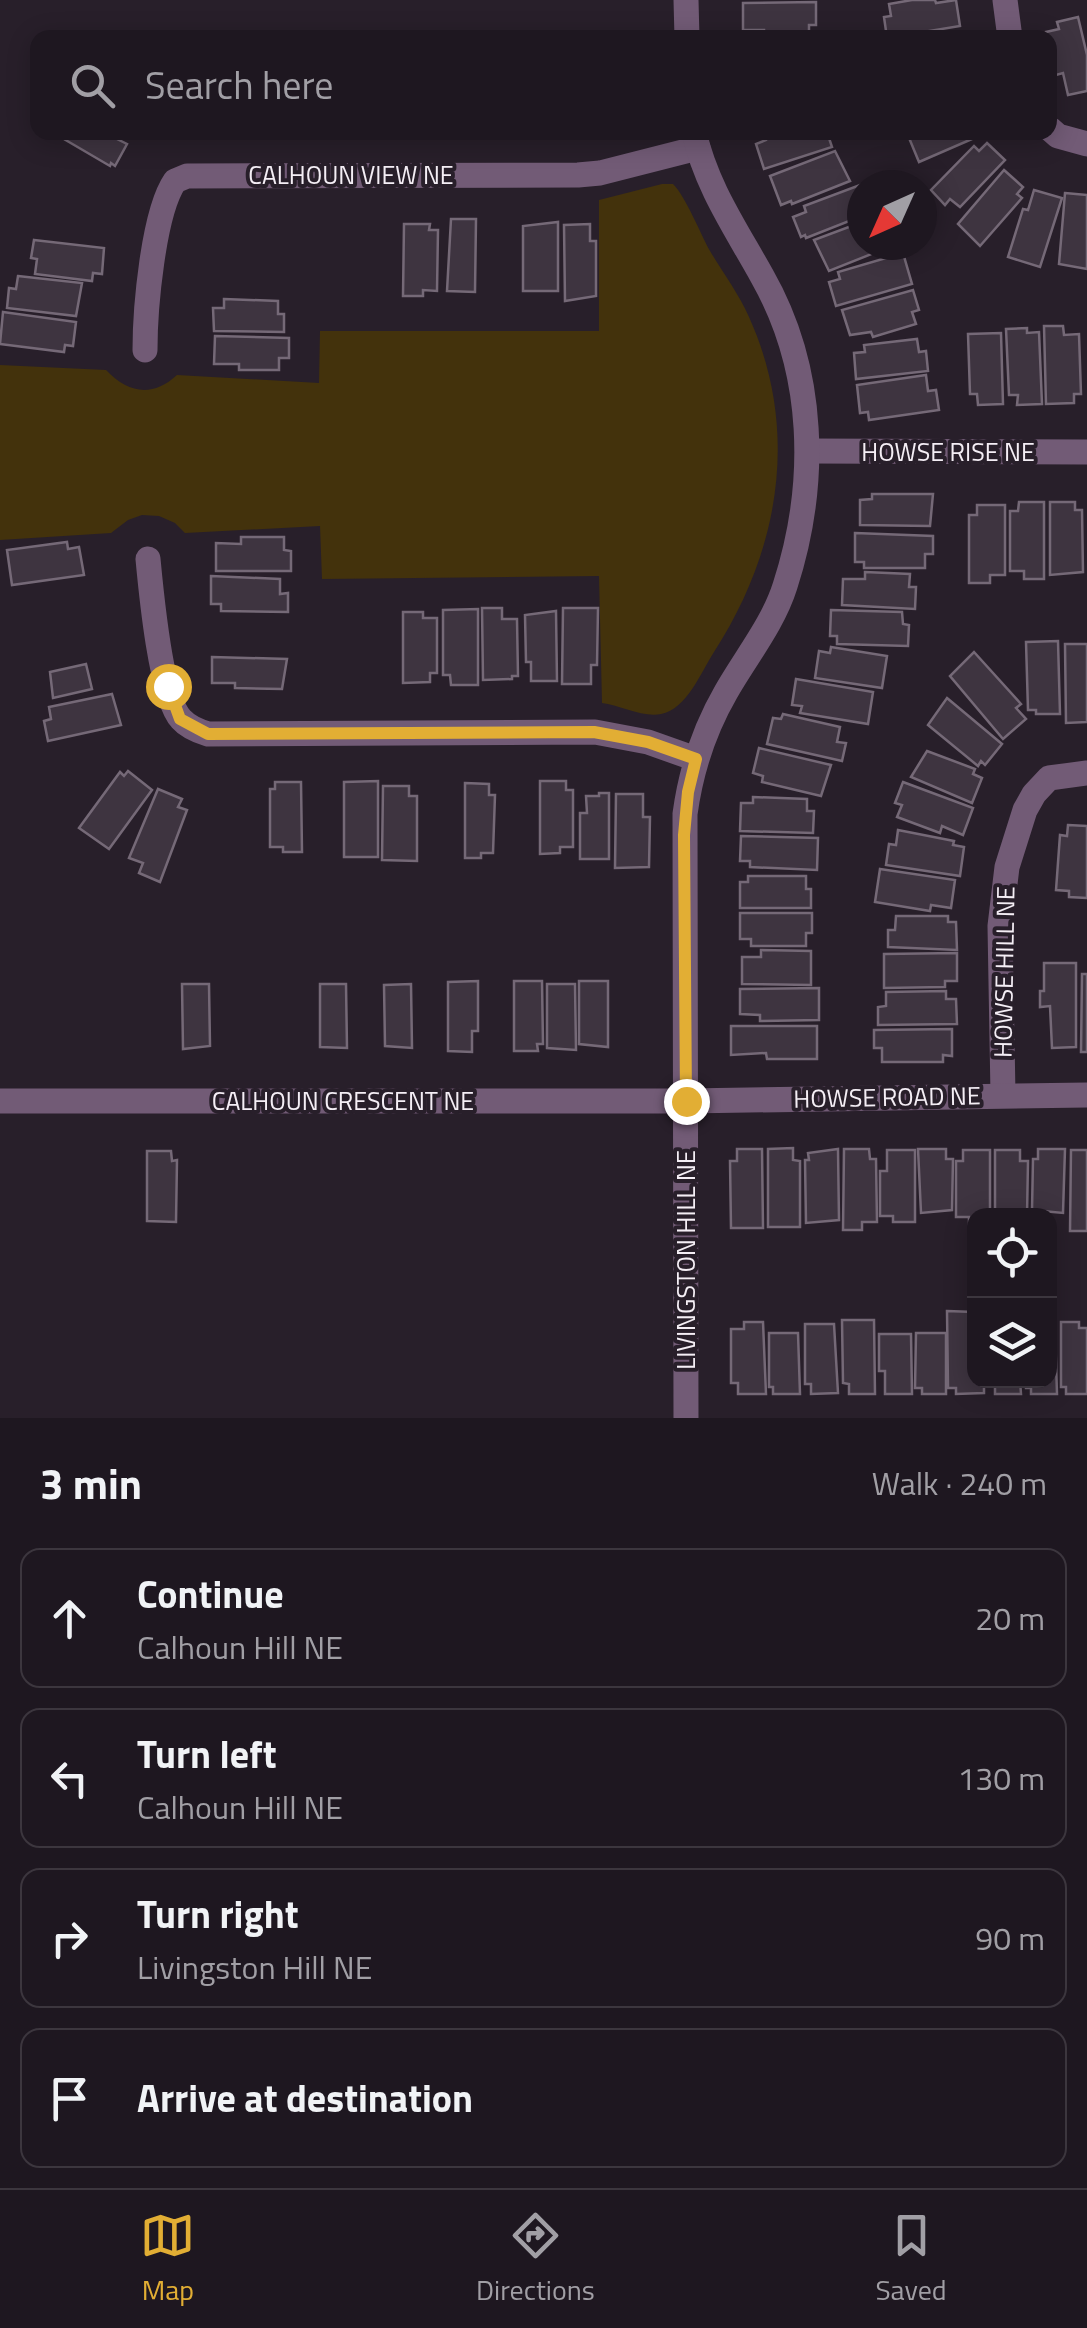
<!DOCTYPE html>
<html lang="en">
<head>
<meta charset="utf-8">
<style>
  body { margin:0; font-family:"Titillium Web",sans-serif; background:#2b242d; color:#f1f3f6 }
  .controls { position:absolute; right:30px; bottom:30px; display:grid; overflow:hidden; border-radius:20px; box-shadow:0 5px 25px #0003 }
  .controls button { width:90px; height:90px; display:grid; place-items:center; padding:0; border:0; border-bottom:2px solid #3c363e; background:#1e1720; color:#f1f3f6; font:50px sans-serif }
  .compass { position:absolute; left:847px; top:170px; width:90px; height:90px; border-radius:50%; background:#1e1720; box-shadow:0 5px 25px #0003; rotate:225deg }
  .stop { position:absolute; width:30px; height:30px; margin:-22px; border:8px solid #e2ae34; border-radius:50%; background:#fff }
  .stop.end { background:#e2ae34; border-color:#fff; box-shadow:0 2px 10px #0008 }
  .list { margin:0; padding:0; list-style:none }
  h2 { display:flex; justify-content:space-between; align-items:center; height:130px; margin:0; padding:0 40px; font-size:42px }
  h2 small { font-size:32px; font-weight:400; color:#a19fa5 }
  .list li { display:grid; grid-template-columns:65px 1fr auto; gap:30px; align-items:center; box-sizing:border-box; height:140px; margin:0 20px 20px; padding:0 20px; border:2px solid #3c363e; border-radius:20px }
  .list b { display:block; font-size:38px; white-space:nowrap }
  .list p { margin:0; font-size:32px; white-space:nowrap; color:#a19fa5 }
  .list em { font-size:32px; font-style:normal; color:#a19fa5 }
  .icon { flex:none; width:55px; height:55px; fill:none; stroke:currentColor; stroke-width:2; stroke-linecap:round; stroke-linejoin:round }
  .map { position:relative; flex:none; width:1087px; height:1418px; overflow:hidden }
  .search { position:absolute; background:#1e1720; box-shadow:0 5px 25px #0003; left:30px; right:30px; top:30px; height:110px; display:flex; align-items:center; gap:25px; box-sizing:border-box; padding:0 35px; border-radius:20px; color:#a19fa5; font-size:38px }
  .sheet { height:770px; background:#1e1720 }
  nav { display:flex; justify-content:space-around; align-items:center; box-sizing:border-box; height:140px; border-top:2px solid #3c363e; background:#1e1720; font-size:28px; color:#a19fa5 }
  nav a { display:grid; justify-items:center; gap:5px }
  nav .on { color:#e2ae34 }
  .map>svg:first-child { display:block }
</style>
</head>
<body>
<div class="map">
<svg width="1087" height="1418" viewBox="0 0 1087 1418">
  <rect width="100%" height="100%" fill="#281f2a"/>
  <path fill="#43320c" d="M662,184H673C686,197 700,233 710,251C723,273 739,294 749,317C800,430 780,550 714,652C701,672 687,709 661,714C644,718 619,705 602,703L599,576L322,579L320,526L185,533L175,523L159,516L142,515L128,520L111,533L0,540V365L106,370C128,393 152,398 177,375L319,383L320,331H599V200Z"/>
  <g fill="#3e3440" stroke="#756977" stroke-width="2.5">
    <path d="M912,0H935L936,3L956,0L960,26L887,38L884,17L891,16L889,4Z"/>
    <path d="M816,2V25H809V37H764V30H743V3Z"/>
    <path d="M1078,17L1087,55V91L1068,95L1063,73L1056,75L1046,32L1059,29L1057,22Z"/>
    <path d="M52,132H113L111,136L127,144L115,166L111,163L110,166Z"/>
    <path d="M769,132H827L832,147L764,169L756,144L766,140L765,134Z"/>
    <path d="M978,132L979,136L919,162L907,133Z"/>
    <path d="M987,143L1005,160L960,207L950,199L945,205L931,190L974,146L979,151Z"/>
    <path d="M835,151L850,181L792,204L791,201L781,205L770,176Z"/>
    <path d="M1004,170L1023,187L1017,194L1022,198L980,246L958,224Z"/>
    <path d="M860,185L862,216L806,238L805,235L801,237L793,217L806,212L804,206Z"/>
    <path d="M1034,190L1062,198L1040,267L1008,257L1023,209L1028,210Z"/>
    <path d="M1065,193L1087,195V269L1059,264Z"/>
    <path d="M451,219H476L475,292L447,291Z"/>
    <path d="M558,222V291H523V226Z"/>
    <path d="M862,222V245H894L829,271L814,240Z"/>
    <path d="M404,224H430L429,230H438L437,291L423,290V296H403Z"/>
    <path d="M590,224V241H596V296L565,301L564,225Z"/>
    <path d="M34,240L104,248L102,274L93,273L92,281L35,274L37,259L31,258Z"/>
    <path d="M903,253L912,284L836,306L829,282L840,279L838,272Z"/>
    <path d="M18,276L82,283L76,316L7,308L9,288L16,289Z"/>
    <path d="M913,290L919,310L912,312L916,324L873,337L871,332L850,335L842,310Z"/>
    <path d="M224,299L278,301V314H284V332L214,331L213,308H224Z"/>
    <path d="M3,312L76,322L73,346L65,345L64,352L0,344Z"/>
    <path d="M1044,326H1063L1064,335L1079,334L1081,394H1074V403L1046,404Z"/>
    <path d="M1027,328V333L1039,332L1042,404L1017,405L1018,395H1009L1006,329Z"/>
    <path d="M1001,333L1003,404L978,405L977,394H970L968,334Z"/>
    <path d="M215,336L289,338V358H279V370H239V364H214Z"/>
    <path d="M917,339L919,352L926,351L928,371L856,379L854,353L865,352L864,345Z"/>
    <path d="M926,375L928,391L936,390L939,410L869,420L868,412L860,413L857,385Z"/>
    <path d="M872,494H933L930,526L860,525V500L872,499Z"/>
    <path d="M1019,502H1044V579H1024V571H1010V511H1018Z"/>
    <path d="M1050,502H1075V510H1082L1083,572L1050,575Z"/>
    <path d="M977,505H1005V575H990V583H969V515H977Z"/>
    <path d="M855,533L933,536V554H925V568H864V562H855Z"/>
    <path d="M241,537H284V550L291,551V571H216V543L241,544Z"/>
    <path d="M67,542L68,549L79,547L84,575L12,585L7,550Z"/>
    <path d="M865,572L910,574L909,587H916L915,609L842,605L843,579H865Z"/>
    <path d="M211,576L280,579V594L288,593V612L221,611V604H211Z"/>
    <path d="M482,608H502V619H517L518,676H512V679L483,680Z"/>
    <path d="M563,608H598L597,665H591V684H562Z"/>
    <path d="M478,609V685H451L450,675H443V610Z"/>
    <path d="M831,610L902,612L903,624L909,625L908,646L837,644V636H830Z"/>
    <path d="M556,611L557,681H531V662H526L525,615Z"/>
    <path d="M403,612H423V618H437V673H430V682L403,683Z"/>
    <path d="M1058,641L1060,714H1036V710H1028L1026,642Z"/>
    <path d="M1065,644H1087V722L1066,723Z"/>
    <path d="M831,647L887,656L882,688L815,678L819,651L830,653Z"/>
    <path d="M974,652L1021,704L1016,708L1026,719L1003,739L950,676Z"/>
    <path d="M212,657L287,659L282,689L235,688V683H212Z"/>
    <path d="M86,664L92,689L53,698L50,672Z"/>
    <path d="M796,679L873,692L868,724L800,713L802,706L792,705Z"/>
    <path d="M112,694L121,725L48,741L44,721L51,719L49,707Z"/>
    <path d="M947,698L1002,744L985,765L981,761L978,766L928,725Z"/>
    <path d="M783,714L840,727L837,742L846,743L842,761L767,744L773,718L781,719Z"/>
    <path d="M759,748L831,765L821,796L762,782L763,776L753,773Z"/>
    <path d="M927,751L975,769L973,774L982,778L972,803L911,777Z"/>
    <path d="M128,771L152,790L109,849L79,828L120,772L124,776Z"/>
    <path d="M378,781V857H344V782Z"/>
    <path d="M540,781H566V790H573V847H560V853L540,854Z"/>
    <path d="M275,782H301L302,852H283V847H270V789H275Z"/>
    <path d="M903,782L973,808L963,835L942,826L940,833L897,817L902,805L895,803Z"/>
    <path d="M465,783L489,784V795H495L493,853H481V858H465Z"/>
    <path d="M383,786H409V796H417V861L382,860Z"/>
    <path d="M158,789L182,799L178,807L187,810L160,882L139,873L143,863L129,858Z"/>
    <path d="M599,793H609V859H580V813H587L586,796H599Z"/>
    <path d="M616,794H643V817H650L649,867L615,868Z"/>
    <path d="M753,797L807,799V811H814L813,833L740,831L741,803H753Z"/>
    <path d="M1068,825L1087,826V898L1069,897V891L1056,890L1060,835L1067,836Z"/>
    <path d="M898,830L954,841L953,845L964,847L960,876L886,865L889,844L896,845Z"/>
    <path d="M741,836L818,838L817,870L750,867V861H740Z"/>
    <path d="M880,869L955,880L951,908L931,905L930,911L875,902Z"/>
    <path d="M748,876H806V889H811V908H740V882H748Z"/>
    <path d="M740,913H812V933H806V946H751V939H740Z"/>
    <path d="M896,916H948V922H956L957,950L888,947V930H895Z"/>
    <path d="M761,950L811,951V985L742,984V957H761Z"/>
    <path d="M957,953V981H945V987L884,988V954Z"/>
    <path d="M1044,963H1076V1047L1052,1048L1050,1006L1040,1007V991H1044Z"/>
    <path d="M1082,974H1087V1052H1081Z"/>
    <path d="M478,981V1031H472V1052L448,1051V982Z"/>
    <path d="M514,981H542L543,1044H537L538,1051H514Z"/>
    <path d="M579,981H608V1047L579,1044Z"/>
    <path d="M182,984H209L210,1046L183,1049Z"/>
    <path d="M320,984H346L347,1048L320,1047Z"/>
    <path d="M411,984L412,1048L385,1046L384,985Z"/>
    <path d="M547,984H575L576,1050L547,1048Z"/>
    <path d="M819,988V1020L760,1021V1015L740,1014V989Z"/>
    <path d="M946,991V999H956L957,1024L878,1025V1007L886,1006V992Z"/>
    <path d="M731,1026H817V1059H767L766,1053L731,1055Z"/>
    <path d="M952,1029V1056L943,1055V1062H882V1048H874V1030Z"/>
    <path d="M793,1148V1160L800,1161V1227H768V1149Z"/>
    <path d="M737,1149H762L763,1228H731L730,1161H737Z"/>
    <path d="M838,1149L839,1220L806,1223L805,1160H809L808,1153Z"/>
    <path d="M844,1149H869L870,1159H876L877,1222H862V1230H843Z"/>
    <path d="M918,1149H946V1159H953L952,1210L921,1213Z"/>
    <path d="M1038,1149H1065L1063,1213L1032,1210L1033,1159H1038Z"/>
    <path d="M887,1150H915V1222H893V1216H880V1171H887Z"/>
    <path d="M963,1150H990V1216H974V1224H969V1217H956V1161H963Z"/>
    <path d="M995,1150H1020V1161H1028L1027,1216H995Z"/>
    <path d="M1071,1150H1087V1231H1070Z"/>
    <path d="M147,1151H171L172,1161L177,1160L176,1222L147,1221Z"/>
    <path d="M947,1311L974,1312V1380H984V1393L956,1394V1388H948Z"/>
    <path d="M842,1320H874L875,1394H849V1384L843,1383Z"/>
    <path d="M744,1322H763L766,1394H738V1383H731V1329H744Z"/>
    <path d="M1061,1322H1079V1328H1087V1394H1066V1387H1061Z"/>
    <path d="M805,1324H834L838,1393L811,1394V1384H805Z"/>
    <path d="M1050,1330H1055L1057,1394H1031V1388H1026V1380H1050Z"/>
    <path d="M769,1333H798L800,1394H773V1387H769Z"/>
    <path d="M916,1333H946V1394H922V1388H915Z"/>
    <path d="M879,1334H911L912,1394H885V1371H879Z"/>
    <path d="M988,1380H1020L1021,1394H995V1385H989Z"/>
  </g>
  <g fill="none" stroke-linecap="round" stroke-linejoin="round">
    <g stroke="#725b76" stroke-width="25">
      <path d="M686,0L687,38"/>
      <path d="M1005,0L1010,38"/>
      <path d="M1050,129L1058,136L1087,144"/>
      <path d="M145,350C145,310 153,213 175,181L187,176L578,175L600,173L698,148"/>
      <path d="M808,451L1087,452"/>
      <path d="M148,559C151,591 161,698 181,719C188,727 198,731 208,734L595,732L648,742L696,759"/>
      <path d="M1003,1095L1000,926L1007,867L1025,810L1034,794L1049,778L1087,773"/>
      <path d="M0,1101H687L1087,1095"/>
      <path d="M686,1418L685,814C691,770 704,730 726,692C746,657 773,624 785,586C818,484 816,371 762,276C736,229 706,186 694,132"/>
    </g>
  </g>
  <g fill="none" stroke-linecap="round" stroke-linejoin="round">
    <path stroke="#e2ae34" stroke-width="12" d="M168,686L180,719L208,734L594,732L648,742L696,759L688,792L684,835L686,1101"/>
  </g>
  <g text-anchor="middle" stroke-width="8" stroke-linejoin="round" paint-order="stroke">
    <g font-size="25" fill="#f4eef5" stroke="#281f2a">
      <text x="351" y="184">CALHOUN VIEW NE</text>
      <text x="948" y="461">HOWSE RISE NE</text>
      <text transform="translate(1004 972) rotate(-89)" y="9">HOWSE HILL NE</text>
      <text transform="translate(887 1097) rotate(-1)" y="9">HOWSE ROAD NE</text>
      <text x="343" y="1110">CALHOUN CRESCENT NE</text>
      <text transform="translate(686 1260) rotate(-90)" y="9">LIVINGSTON HILL NE</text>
    </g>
  </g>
</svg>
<div class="controls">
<button><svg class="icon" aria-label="locate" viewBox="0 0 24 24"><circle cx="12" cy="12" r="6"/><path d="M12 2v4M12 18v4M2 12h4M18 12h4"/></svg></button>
<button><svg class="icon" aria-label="layers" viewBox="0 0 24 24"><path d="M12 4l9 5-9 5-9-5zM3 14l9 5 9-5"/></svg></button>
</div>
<svg class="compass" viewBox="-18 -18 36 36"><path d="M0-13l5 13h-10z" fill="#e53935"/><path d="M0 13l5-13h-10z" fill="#a19fa5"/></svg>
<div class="stop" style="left:168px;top:686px"></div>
<div class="stop end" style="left:686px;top:1101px"></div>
<div class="search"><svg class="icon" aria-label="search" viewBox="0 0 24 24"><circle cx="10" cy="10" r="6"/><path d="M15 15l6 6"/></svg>Search here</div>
</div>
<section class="sheet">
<h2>3 min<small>Walk · 240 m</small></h2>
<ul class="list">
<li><svg class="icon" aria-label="ahead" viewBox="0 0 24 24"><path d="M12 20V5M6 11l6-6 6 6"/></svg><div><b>Continue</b><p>Calhoun Hill NE</p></div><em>20 m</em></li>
<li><svg class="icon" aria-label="left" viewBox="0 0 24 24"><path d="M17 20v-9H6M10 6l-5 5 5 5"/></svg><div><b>Turn left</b><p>Calhoun Hill NE</p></div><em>130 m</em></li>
<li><svg class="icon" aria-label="right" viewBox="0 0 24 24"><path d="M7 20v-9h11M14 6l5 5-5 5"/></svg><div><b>Turn right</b><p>Livingston Hill NE</p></div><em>90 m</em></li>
<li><svg class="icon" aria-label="arrive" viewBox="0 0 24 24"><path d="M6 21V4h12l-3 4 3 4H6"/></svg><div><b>Arrive at destination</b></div></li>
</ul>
</section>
<nav>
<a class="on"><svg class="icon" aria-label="map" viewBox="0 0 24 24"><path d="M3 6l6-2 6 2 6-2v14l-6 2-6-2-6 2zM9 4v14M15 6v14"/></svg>Map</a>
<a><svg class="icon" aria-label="directions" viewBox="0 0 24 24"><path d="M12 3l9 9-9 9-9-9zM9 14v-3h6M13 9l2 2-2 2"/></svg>Directions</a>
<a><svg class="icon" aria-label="saved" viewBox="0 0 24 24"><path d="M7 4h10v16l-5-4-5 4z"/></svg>Saved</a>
</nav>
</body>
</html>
